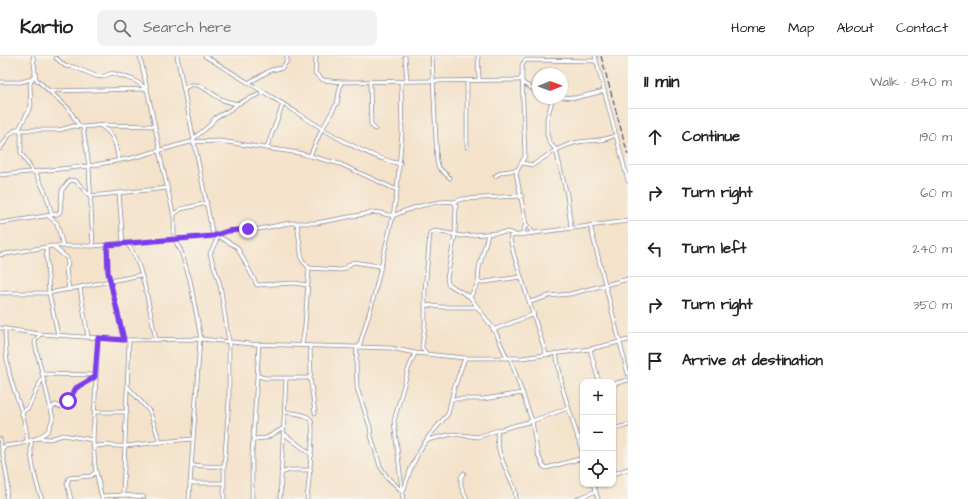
<!DOCTYPE html>
<html lang="en">
<head>
<meta charset="utf-8">
<style>
  body { margin:0; font-family:"Architects Daughter",sans-serif; background:#f2f2f2; color:#222 }
  .controls { position:absolute; right:12px; bottom:12px; display:grid; overflow:hidden; border-radius:8px; box-shadow:0 1px 3px #0004 }
  .controls button { width:36px; height:36px; display:grid; place-items:center; padding:0; border:0; border-bottom:1px solid #e0e0e0; background:#fff; color:#222; font:20px sans-serif }
  .compass { position:absolute; left:532px; top:12px; width:36px; height:36px; border-radius:50%; background:#fff; box-shadow:0 1px 3px #0004; rotate:89deg }
  .stop { position:absolute; width:12px; height:12px; margin:-9px; border:3px solid #7c3aed; border-radius:50%; background:#fff }
  .stop.end { background:#7c3aed; border-color:#fff; box-shadow:0 1px 4px #0008 }
  .list { margin:0; padding:0; list-style:none }
  h2 { display:flex; justify-content:space-between; align-items:center; height:52px; margin:0; padding:0 16px; font-size:17px }
  h2 small { font-size:13px; font-weight:400; color:#767676 }
  .list li { display:grid; grid-template-columns:26px 1fr auto; gap:12px; align-items:center; box-sizing:border-box; height:56px; padding:0 16px; border-top:1px solid #e0e0e0 }
  .list b { display:block; font-size:15px; white-space:nowrap }
  .list em { font-size:13px; font-style:normal; color:#767676 }
  .icon { flex:none; width:22px; height:22px; fill:none; stroke:currentColor; stroke-width:2; stroke-linecap:round; stroke-linejoin:round }
  .map { position:relative; flex:none; width:628px; height:443px; overflow:hidden }
  header { display:flex; align-items:center; gap:24px; box-sizing:border-box; height:56px; padding:0 20px; background:#fff; border-bottom:1px solid #e0e0e0 }
  header strong { font-size:19px }
  nav { display:flex; gap:22px; margin-inline-start:auto; font-size:14px }
  .search { width:280px; height:36px; background:#f2f2f2; display:flex; align-items:center; gap:10px; box-sizing:border-box; padding:0 14px; border-radius:8px; color:#767676; font-size:15px }
  main { display:flex }
  aside { flex:1; background:#fff }
  .map>svg:first-child { display:block }
</style>
</head>
<body>
<header>
<strong>Kartio</strong>
<div class="search"><svg class="icon" aria-label="search" viewBox="0 0 24 24"><circle cx="10" cy="10" r="6"/><path d="M15 15l6 6"/></svg>Search here</div>
<nav><a>Home</a><a>Map</a><a>About</a><a>Contact</a></nav>
</header>
<main>
<div class="map">
<svg width="628" height="443" viewBox="0 0 628 443">
  <rect width="100%" height="100%" fill="#f7f3e8"/>
  <filter id="ink" filterUnits="userSpaceOnUse"><feTurbulence type="fractalNoise" baseFrequency=".025" numOctaves="2"/><feDisplacementMap in="SourceGraphic" scale="8" xChannelSelector="R" yChannelSelector="G"/><feConvolveMatrix kernelMatrix="1 2 1 2 8 2 1 2 1" color-interpolation-filters="sRGB"/></filter>
  <filter id="wash" filterUnits="userSpaceOnUse"><feTurbulence type="fractalNoise" baseFrequency=".012" numOctaves="4" result="noise"/><feDisplacementMap in="SourceGraphic" scale="16" xChannelSelector="R" yChannelSelector="G"/><feGaussianBlur stdDeviation="0.9" result="paint"/><feColorMatrix in="noise" values="0 0 0 0 0 0 0 0 0 0 0 0 0 0 0 0 0 1.4 0 .05"/><feComposite in="paint" operator="in"/></filter>
  <g filter="url(#wash)">
    <rect width="100%" height="100%" fill="#f4e2ca"/>
  </g>
  <g filter="url(#ink)">
    <g fill="none" stroke-linecap="round" stroke-linejoin="round">
      <defs>
        <g id="minor">
          <path d="M33,0L36,23L69,53L79,70"/>
          <path d="M177,0L213,180"/>
          <path d="M205,0L283,48L267,91"/>
          <path d="M316,0L315,17L323,24L341,26L519,24L522,21V9L526,4L596,5"/>
          <path d="M405,0L407,25"/>
          <path d="M432,0L437,106L439,112L450,122"/>
          <path d="M478,0L479,24"/>
          <path d="M595,0L628,125"/>
          <path d="M56,2L65,10L74,11L96,20L102,21L112,17L134,24L147,33L160,95"/>
          <path d="M467,24V91"/>
          <path d="M0,26H21L32,23"/>
          <path d="M248,27L271,14L282,12L287,5V0"/>
          <path d="M370,27L371,69L375,73"/>
          <path d="M523,27L533,33L538,38"/>
          <path d="M184,33C197,21 210,38 221,43C226,46 232,46 237,48"/>
          <path d="M48,35L147,33L140,0"/>
          <path d="M562,41L575,42L604,35"/>
          <path d="M553,42L547,62V79L550,87L556,94L567,139L571,171"/>
          <path d="M283,48C317,69 361,100 401,108"/>
          <path d="M101,70C116,80 115,88 119,105"/>
          <path d="M83,71L105,69L155,70"/>
          <path d="M15,74H59L74,70L83,71L89,110L93,190"/>
          <path d="M21,75V97L33,116"/>
          <path d="M194,82L209,70L215,62L233,52L237,48L264,36"/>
          <path d="M0,93L10,78L20,71L31,50L30,28L35,17"/>
          <path d="M159,95L174,161V183L181,195L190,224L201,283"/>
          <path d="M310,100L321,75L337,47L341,26"/>
          <path d="M522,107L533,109C546,100 559,91 574,87C590,83 600,87 616,79"/>
          <path d="M35,116L46,138L52,159"/>
          <path d="M0,119L89,110L132,102L190,86L220,85L299,97L340,108L397,134"/>
          <path d="M495,120L502,116L517,114"/>
          <path d="M119,137L123,188"/>
          <path d="M454,146L462,143L522,140"/>
          <path d="M173,159L181,153L207,147"/>
          <path d="M48,160L57,167L63,190"/>
          <path d="M0,167L58,158L60,156L62,134L70,124L76,125L90,140L167,132"/>
          <path d="M297,167L302,204L309,212L305,269L302,289"/>
          <path d="M526,168L533,177"/>
          <path d="M590,169L628,318"/>
          <path d="M522,178L526,168L516,117L525,100L522,21"/>
          <path d="M216,179L217,183L210,198L220,229L229,286V344L224,412V443"/>
          <path d="M216,179L237,191L257,229L295,227L307,229"/>
          <path d="M126,187C142,200 151,262 156,284"/>
          <path d="M107,189L108,216L124,284"/>
          <path d="M46,191L49,237L58,279"/>
          <path d="M54,191L67,202L68,208L66,214L69,234"/>
          <path d="M0,199L52,190H93L213,180L228,175L259,173L290,167H316L376,156L393,160C407,153 439,143 454,146L456,150L455,179L447,222L448,228L470,241L495,275L507,302"/>
          <path d="M309,212L340,214L344,213L353,206L380,210"/>
          <path d="M478,227L479,212L488,178"/>
          <path d="M80,232L88,281"/>
          <path d="M0,237H49L141,219"/>
          <path d="M470,241L478,227L521,221"/>
          <path d="M530,246L549,240L570,238L628,223"/>
          <path d="M426,249L441,251H476"/>
          <path d="M0,272L40,278L129,284L201,283L251,288L391,292L415,297L465,302H522L590,293L628,284"/>
          <path d="M5,273C5,288 6,302 9,316C14,339 27,362 27,385"/>
          <path d="M493,274L534,258"/>
          <path d="M98,282L93,384L95,410L102,443"/>
          <path d="M357,291L356,306L357,332L370,371L371,380L380,410L387,421L402,435"/>
          <path d="M359,291L372,248L393,160L397,134L402,77L401,26"/>
          <path d="M590,293L599,326"/>
          <path d="M426,297L422,292V290L425,269V234L430,177L436,175L462,180L507,176L514,178"/>
          <path d="M556,297L563,334L583,398"/>
          <path d="M546,298L514,199L510,183L511,180L628,165"/>
          <path d="M510,302L532,365L537,396L543,410L546,412L583,402"/>
          <path d="M42,318L95,319"/>
          <path d="M258,320L265,322H309L311,318L310,290"/>
          <path d="M310,321L315,357"/>
          <path d="M613,328L628,324"/>
          <path d="M128,331L150,356L160,386L192,383"/>
          <path d="M452,343H483L523,337"/>
          <path d="M51,353L55,349L61,351L66,349L76,332L95,321"/>
          <path d="M94,356H127"/>
          <path d="M285,356C292,357 306,357 311,364C315,370 308,433 307,443"/>
          <path d="M21,357L28,352L42,323"/>
          <path d="M613,369L617,372L628,369"/>
          <path d="M283,377L312,399"/>
          <path d="M38,382L48,375L53,362L35,288V285L40,278"/>
          <path d="M577,382L583,380"/>
          <path d="M0,383L8,427L6,443"/>
          <path d="M254,383L266,382L284,372"/>
          <path d="M32,384C28,395 37,432 42,443"/>
          <path d="M427,384L453,378L478,381L498,374"/>
          <path d="M125,390L162,386"/>
          <path d="M93,391C103,387 114,391 125,390"/>
          <path d="M2,394L5,390L19,388L38,382L50,383L63,379L93,384"/>
          <path d="M191,409C202,410 214,411 224,410"/>
          <path d="M281,417L290,414H311"/>
          <path d="M464,417L461,421V430L467,443"/>
          <path d="M613,418L628,413"/>
          <path d="M190,427H223"/>
          <path d="M593,428L598,443"/>
          <path d="M123,439L129,284"/>
          <path d="M402,439L411,412L420,394L429,380L448,358L454,332L465,302"/>
          <path d="M102,440L123,439L144,441"/>
          <path d="M71,443L67,428L69,422L91,420L96,416"/>
          <path d="M189,443L200,283"/>
          <path d="M252,443V399L259,288"/>
          <path d="M280,443L286,323"/>
          <path d="M403,443L394,365L408,314L415,297"/>
          <path d="M516,443C515,439 516,434 514,431C507,415 494,392 498,374L532,365L568,352"/>
          <path d="M577,443L596,435"/>
        </g>
      </defs>
      <use href="#minor" stroke="#888894" stroke-width="4.5"/>
      <use href="#minor" stroke="#fff" stroke-width="3"/>
      <path stroke="#1b2f5e" stroke-width="1" stroke-dasharray="6 3" stroke-linecap="butt" d="M601,0L628,99"/>
    </g>
  </g>
  <g fill="none" stroke-linecap="round" stroke-linejoin="round" filter="url(#ink)">
    <path stroke="#7c3aed" stroke-width="5" d="M68,345L76,332L95,321L98,282L124,284L108,216L107,189L213,180L228,175L248,173"/>
  </g>
</svg>
<div class="controls">
<button>+</button>
<button>−</button>
<button><svg class="icon" aria-label="locate" viewBox="0 0 24 24"><circle cx="12" cy="12" r="6"/><path d="M12 2v4M12 18v4M2 12h4M18 12h4"/></svg></button>
</div>
<svg class="compass" viewBox="-18 -18 36 36"><path d="M0-13l5 13h-10z" fill="#e53935"/><path d="M0 13l5-13h-10z" fill="#767676"/></svg>
<div class="stop" style="left:68px;top:345px"></div>
<div class="stop end" style="left:248px;top:173px"></div>
</div>
<aside>
<h2>11 min<small>Walk · 840 m</small></h2>
<ul class="list">
<li><svg class="icon" aria-label="ahead" viewBox="0 0 24 24"><path d="M12 20V5M6 11l6-6 6 6"/></svg><div><b>Continue</b></div><em>190 m</em></li>
<li><svg class="icon" aria-label="right" viewBox="0 0 24 24"><path d="M7 20v-9h11M14 6l5 5-5 5"/></svg><div><b>Turn right</b></div><em>60 m</em></li>
<li><svg class="icon" aria-label="left" viewBox="0 0 24 24"><path d="M17 20v-9H6M10 6l-5 5 5 5"/></svg><div><b>Turn left</b></div><em>240 m</em></li>
<li><svg class="icon" aria-label="right" viewBox="0 0 24 24"><path d="M7 20v-9h11M14 6l5 5-5 5"/></svg><div><b>Turn right</b></div><em>350 m</em></li>
<li><svg class="icon" aria-label="arrive" viewBox="0 0 24 24"><path d="M6 21V4h12l-3 4 3 4H6"/></svg><div><b>Arrive at destination</b></div></li>
</ul>
</aside>
</main>
</body>
</html>
